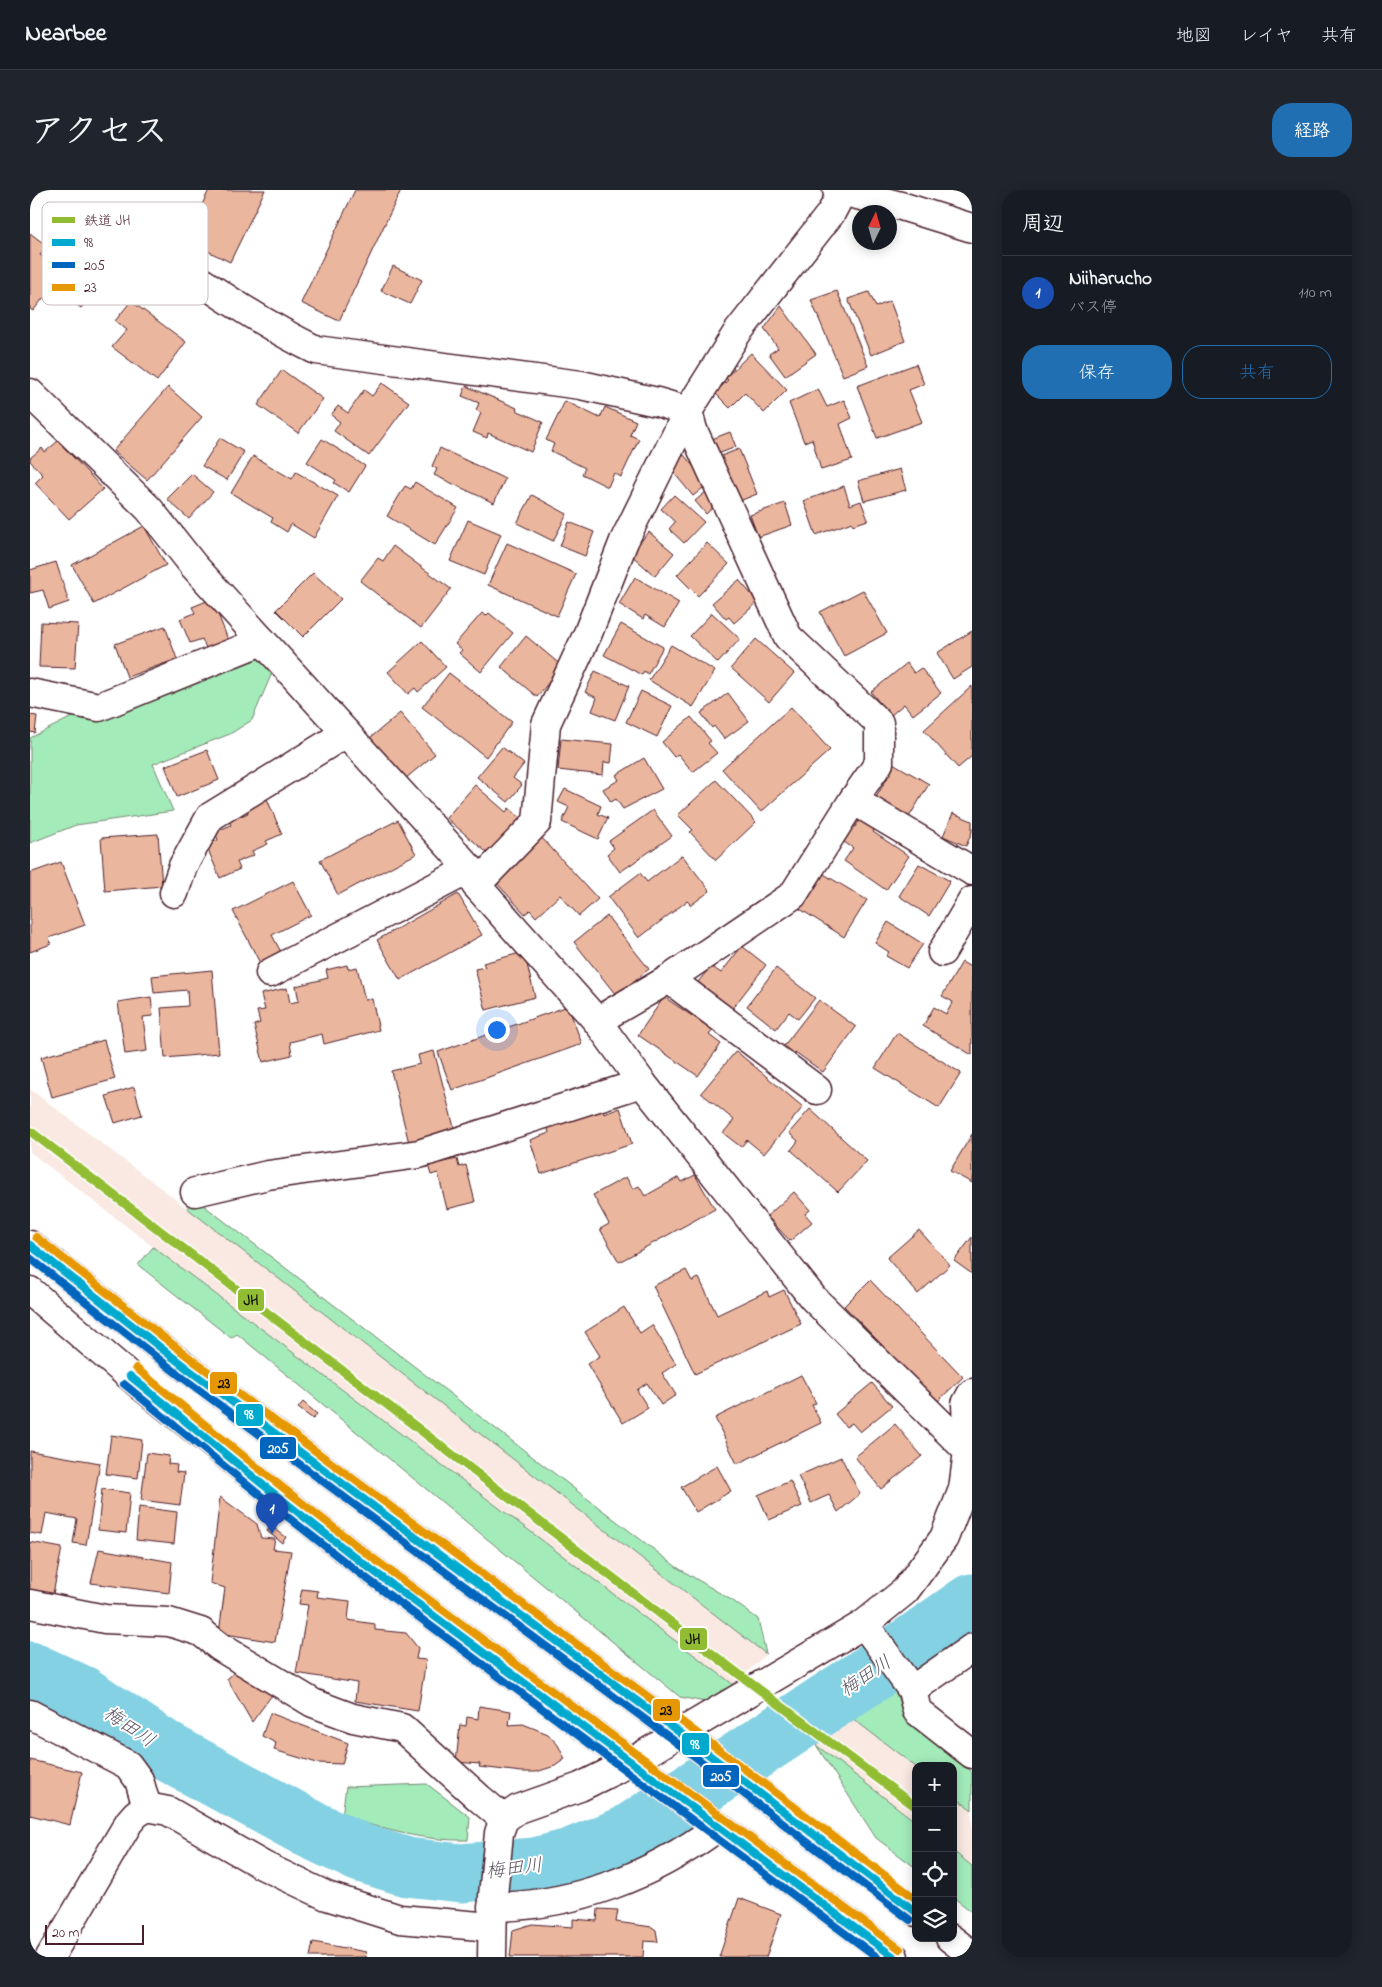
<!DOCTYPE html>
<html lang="ja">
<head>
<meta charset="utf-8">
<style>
  body { margin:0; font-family:"Indie Flower","Klee One",sans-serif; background:#20242c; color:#f1f3f6 }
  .controls { position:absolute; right:15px; bottom:15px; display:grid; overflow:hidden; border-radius:10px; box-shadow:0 2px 12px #0003 }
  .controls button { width:45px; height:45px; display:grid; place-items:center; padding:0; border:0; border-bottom:1px solid #363941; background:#171b24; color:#f1f3f6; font:25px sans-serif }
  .compass { position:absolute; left:822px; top:15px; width:45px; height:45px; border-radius:50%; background:#171b24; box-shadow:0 2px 12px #0003; rotate:5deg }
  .scale { position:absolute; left:15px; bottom:12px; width:99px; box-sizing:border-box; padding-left:5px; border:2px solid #4a1f2b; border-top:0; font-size:14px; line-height:18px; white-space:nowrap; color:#4a1f2b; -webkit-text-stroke:4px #fff; paint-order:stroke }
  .you { position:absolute; left:466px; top:839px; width:18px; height:18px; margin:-12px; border:4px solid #fff; border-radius:50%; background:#1a73e8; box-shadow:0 0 0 8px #1a73e833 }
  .badge { display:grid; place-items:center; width:32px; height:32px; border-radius:50%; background:#1f6fb2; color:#fff; font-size:16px; font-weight:700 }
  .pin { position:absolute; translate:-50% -41px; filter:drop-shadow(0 1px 2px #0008) }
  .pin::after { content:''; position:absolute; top:26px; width:18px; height:15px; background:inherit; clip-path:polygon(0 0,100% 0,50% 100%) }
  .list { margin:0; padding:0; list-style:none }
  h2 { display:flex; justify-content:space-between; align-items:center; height:65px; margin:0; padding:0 20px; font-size:21px }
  h2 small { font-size:16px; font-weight:400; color:#9ea1a6 }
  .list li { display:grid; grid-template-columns:32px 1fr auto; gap:15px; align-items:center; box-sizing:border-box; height:75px; padding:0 20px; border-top:1px solid #363941 }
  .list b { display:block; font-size:19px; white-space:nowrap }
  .list p { margin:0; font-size:16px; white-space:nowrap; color:#9ea1a6 }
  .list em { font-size:16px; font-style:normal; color:#9ea1a6 }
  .actions { display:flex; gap:10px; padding:15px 20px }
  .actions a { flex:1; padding:11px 0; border:1px solid #1f6fb2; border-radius:20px; text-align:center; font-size:18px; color:#1f6fb2 }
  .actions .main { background:#1f6fb2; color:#fff }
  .icon { flex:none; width:28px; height:28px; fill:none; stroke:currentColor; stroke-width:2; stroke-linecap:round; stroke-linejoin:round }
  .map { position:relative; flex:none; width:942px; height:1767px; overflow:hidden; border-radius:20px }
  header { display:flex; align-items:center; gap:30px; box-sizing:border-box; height:70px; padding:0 25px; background:#171b24; border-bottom:1px solid #363941 }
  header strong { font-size:24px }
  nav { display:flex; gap:28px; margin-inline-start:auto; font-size:18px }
  .intro { display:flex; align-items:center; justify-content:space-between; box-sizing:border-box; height:120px; padding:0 30px }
  h1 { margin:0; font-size:35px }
  .button { padding:12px 22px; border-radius:20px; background:#1f6fb2; color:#fff; font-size:18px; font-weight:700 }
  main { display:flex; gap:30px; padding:0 30px }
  aside { flex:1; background:#171b24; border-radius:20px; box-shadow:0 2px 12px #0003 }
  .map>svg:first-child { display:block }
</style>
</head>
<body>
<header>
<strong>Nearbee</strong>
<nav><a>地図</a><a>レイヤ</a><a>共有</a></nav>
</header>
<div class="intro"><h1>アクセス</h1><a class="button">経路</a></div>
<main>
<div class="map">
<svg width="942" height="1767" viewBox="0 0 942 1767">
  <rect width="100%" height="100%" fill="#fff"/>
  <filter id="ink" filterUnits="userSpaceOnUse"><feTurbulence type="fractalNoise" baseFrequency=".02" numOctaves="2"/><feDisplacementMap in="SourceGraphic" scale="10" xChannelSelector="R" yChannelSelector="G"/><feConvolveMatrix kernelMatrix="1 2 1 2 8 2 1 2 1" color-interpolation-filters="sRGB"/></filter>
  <g filter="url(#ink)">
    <g fill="#f9e9e2">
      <path d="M0,899L157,1018L736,1464L704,1495L109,1046L0,962Z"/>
      <path d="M822,1528L886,1577V1632L786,1555Z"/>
      <path d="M923,1606L942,1620V1676L923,1661Z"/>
    </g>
    <g fill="#a3ecba" stroke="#768672">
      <path d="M230,462L244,478L222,530L200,544L123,574L143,621L46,635L0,653V548L42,527L68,526Z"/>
      <path d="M164,1008L648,1378L703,1411L728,1429L736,1464L157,1018Z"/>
      <path d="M123,1057L704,1495L675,1512L650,1507L207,1144L201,1148L108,1075Z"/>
      <path d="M865,1499L874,1528L942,1582V1620L923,1606V1576L886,1577L822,1528Z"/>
      <path d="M786,1555L886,1632V1678L846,1648Z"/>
      <path d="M397,1594L440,1627L438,1650C395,1651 352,1640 312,1625L316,1597Z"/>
      <path d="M923,1661L942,1676V1722L923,1707Z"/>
    </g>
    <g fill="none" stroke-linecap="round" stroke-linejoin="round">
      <path stroke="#84d1e3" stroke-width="59" d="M0,1481L52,1505L138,1562L278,1638L331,1663L377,1677L431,1683L505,1677L540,1668L597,1645L842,1483L942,1413"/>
    </g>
    <g fill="#ebb69e" stroke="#4a1f2b">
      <path d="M179,0H235L200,72L155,50Z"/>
      <path d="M325,0H371L309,131L271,113Z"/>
      <path d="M0,43L17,56L10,65L18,71L23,64L30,69L35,63L72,90L51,118L23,96L3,121L0,119Z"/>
      <path d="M363,76L392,90L380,114L351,101Z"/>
      <path d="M807,101L838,176L813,186L781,110Z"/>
      <path d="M839,102L846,117L860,111L875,151L841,165L818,109Z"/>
      <path d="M101,111L156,152L127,191L82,157L97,140L85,131Z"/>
      <path d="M751,116L786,164L755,186L739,164L748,158L734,139Z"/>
      <path d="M721,163L757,200L734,223L715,203L700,218L685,203L698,190L695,188Z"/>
      <path d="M886,174L894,194L879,200L892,232L847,248L827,196Z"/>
      <path d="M252,180L293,209L268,243L228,215Z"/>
      <path d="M352,193L379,212L339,266L304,241L310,232L301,225L308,216L318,223L334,200L342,206Z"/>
      <path d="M436,196L487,218L486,220L513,232L501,262L458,243L457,248L443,242L451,223L446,220L449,213L432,206Z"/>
      <path d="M138,197L172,227L117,290L83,261Z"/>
      <path d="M788,199L797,217L814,210L822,228L810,234L822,270L791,280L782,249L774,252L759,213Z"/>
      <path d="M535,211L570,228L575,217L606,231L600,245L609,249L591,287L584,283L578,297L552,284L555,278L521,261L524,254L516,250Z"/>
      <path d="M700,242L706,257L688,264L682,249Z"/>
      <path d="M190,248L214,262L197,290L172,276Z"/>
      <path d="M292,249L335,276L319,302L304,293L306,290L277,272Z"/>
      <path d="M28,251L73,299L39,329L5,293L13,285L0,271V268L12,258L15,262Z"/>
      <path d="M410,258L475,289L464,313L404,285L407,279L402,276Z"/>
      <path d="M709,259L727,304L707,312L689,267Z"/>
      <path d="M654,265L678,294L663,306L639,277Z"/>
      <path d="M223,266L262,289L266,282L308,306L284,348L261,334L257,342L241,332L243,328L201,303Z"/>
      <path d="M870,279L876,300L834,311L828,291Z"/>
      <path d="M162,284L183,302L159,329L137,309Z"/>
      <path d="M385,292L428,318L405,355L357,326L375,296L381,299Z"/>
      <path d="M814,296L820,315L831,311L838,330L823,335L822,332L786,345L774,311Z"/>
      <path d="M677,301L687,314L676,324L665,311Z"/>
      <path d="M502,305L537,324L523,351L487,333Z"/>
      <path d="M644,305L674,332L654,353L639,339L645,332L631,319Z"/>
      <path d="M755,313L762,335L728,347L720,325Z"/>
      <path d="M438,330L471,344L454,385L420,371Z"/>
      <path d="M539,332L564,342L555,366L530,356Z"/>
      <path d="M114,336L136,375L64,414L42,375Z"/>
      <path d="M619,342L644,363L625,386L600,364Z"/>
      <path d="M477,353L546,384L527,426L458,395Z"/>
      <path d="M677,353L699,374L668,406L647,385Z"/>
      <path d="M363,356L421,399L391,438L330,391L348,368L353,371Z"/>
      <path d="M26,372L39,412L19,419L13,400L0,403V380Z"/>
      <path d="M283,383L311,409L273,447L246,420Z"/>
      <path d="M605,387L649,413L635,437L615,425L613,429L589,414Z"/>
      <path d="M709,390L728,412L704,433L699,427L696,429L682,413Z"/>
      <path d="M833,400L857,443L814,466L790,422Z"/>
      <path d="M182,409L199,452L177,460L172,449L160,453L150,429L165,423L162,417Z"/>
      <path d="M452,423L456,426L459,423L483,443L451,482L429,463L432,460L425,454Z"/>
      <path d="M682,423L710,449L688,473L660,446Z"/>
      <path d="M11,432L48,434L45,478L9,477Z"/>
      <path d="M591,434L633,457L618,484L614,481L612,485L574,465Z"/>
      <path d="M135,436L147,469L97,487L85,454Z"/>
      <path d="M942,441V477L923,489L907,463Z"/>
      <path d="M496,446L532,476L507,507L471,477Z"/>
      <path d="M726,449L764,483L739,512L701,478Z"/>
      <path d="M392,451L416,477L388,502L385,498L378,504L358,482Z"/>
      <path d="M641,455L685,481L663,517L619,490Z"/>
      <path d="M877,473L884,483L891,478L911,503L883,525L874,514L860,526L841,502Z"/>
      <path d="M565,481L599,496L585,530L562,521L567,508L555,502Z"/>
      <path d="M419,483L482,532L456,567L392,517Z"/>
      <path d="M942,496V566L928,578L894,540Z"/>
      <path d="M611,501L642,516L627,547L596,532Z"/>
      <path d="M698,503L719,531L694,549L684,536L682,538L671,523Z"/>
      <path d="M761,517L800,560L731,622L692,579Z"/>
      <path d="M370,523L405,564L375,589L340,548Z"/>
      <path d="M0,525L7,526L5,543L0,542Z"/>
      <path d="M661,527L681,551L678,553L687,563L663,582L648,564L644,567L632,552Z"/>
      <path d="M531,549L583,554L581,573L574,572L573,585L528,580Z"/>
      <path d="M472,557L494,574L483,588L492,595L478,612L447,587Z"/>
      <path d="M177,560L189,590L147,607L135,576Z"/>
      <path d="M614,568L632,599L593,619L586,609L581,612L573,599L589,590L586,585Z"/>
      <path d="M861,572L899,594L879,627L846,607L858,587L853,584Z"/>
      <path d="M686,590L726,632L686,670L660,642L663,640L648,625Z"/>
      <path d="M445,595L476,622L479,618L493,630L461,666L416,628Z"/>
      <path d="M535,599L571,616L568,624L578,628L568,649L532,632L539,617L528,612Z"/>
      <path d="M237,609L252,644L236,651L238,654L222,661L224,665L207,672L210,679L190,688L176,655L188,650L185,642L201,635L199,631L218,623L215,618Z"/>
      <path d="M623,620L642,646L590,682L577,664L584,658L579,651Z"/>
      <path d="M923,623L942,631V642L936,656L913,646Z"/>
      <path d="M832,626L846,636L843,642L879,666L856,700L814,671L823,658L811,650L821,635L825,637Z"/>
      <path d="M368,630L386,664L308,705L290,670Z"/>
      <path d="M128,644L132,696L75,701L71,648Z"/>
      <path d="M512,648L568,709L549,726L530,705L506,727L500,720L495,724L465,691Z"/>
      <path d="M652,665L680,701L661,715L657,711L609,748L578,707L610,683L617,692Z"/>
      <path d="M31,672L55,735L19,748L21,754L0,762V683Z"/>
      <path d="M889,674L920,691L899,726L869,706Z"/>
      <path d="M792,683L837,710L814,747L770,719Z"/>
      <path d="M263,691L281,725L242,745L252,764L231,775L203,721Z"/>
      <path d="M428,704L452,745L370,790L347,750Z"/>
      <path d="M577,726L619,779L586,805L544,752Z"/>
      <path d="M858,732L893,754L877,778L856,766L859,762L845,753Z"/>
      <path d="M712,756L736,775L702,819L668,792L681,776L691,783Z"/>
      <path d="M494,762L505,807L456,820L445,779L455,777L453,773Z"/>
      <path d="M932,772L942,778V865L893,836L904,817L916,824L923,812L912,806Z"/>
      <path d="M317,775L318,779L327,777L335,810L342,809L349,840L294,854L292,844L260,852L262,865L233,872L224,835L230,833L227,821L235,820L231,804L257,798L260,813L269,811L266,796L298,788L296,780Z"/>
      <path d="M746,778L785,808L768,829L759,822L746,839L717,816Z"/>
      <path d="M182,780L189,863L135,868L131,818L158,816L157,800L124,803L122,786Z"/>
      <path d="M121,807L123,826L113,827L117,861L95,864L88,812Z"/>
      <path d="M634,807L683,840L679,845L691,854L668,886L608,845Z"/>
      <path d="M789,810L826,837L793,882L765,862L762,865L753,857Z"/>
      <path d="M538,816L552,854L422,900L408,862Z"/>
      <path d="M867,843L931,883L909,918L845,878Z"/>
      <path d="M74,850L85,889L22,907L11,867Z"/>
      <path d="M404,861L425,941L379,953L361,881L390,874L388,865Z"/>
      <path d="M706,861L773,917L734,964L717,950L711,957L693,943L704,930L671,903Z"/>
      <path d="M104,897L112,925L85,933L76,906Z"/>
      <path d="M572,917L574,924L590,918L602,954L511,984L500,950L519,943L517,935Z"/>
      <path d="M780,919L837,971L808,1002L761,960L768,951L759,943Z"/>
      <path d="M942,944V993L920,981Z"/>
      <path d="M427,969L429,977L436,975L445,1012L417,1019L408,983L401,985L398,975Z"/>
      <path d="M665,985L685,1019L589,1072L570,1039L579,1034L563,1005L596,987L603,999L609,996L615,1006L649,987L652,992Z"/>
      <path d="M764,1002L780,1020L775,1024L782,1032L760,1051L737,1026Z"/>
      <path d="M889,1040L920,1075L888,1104L857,1068Z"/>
      <path d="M942,1047V1084L924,1071Z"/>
      <path d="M656,1080L662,1091L669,1088L687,1125L737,1101L739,1107L754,1100L771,1134L665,1184L623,1096Z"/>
      <path d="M840,1090L933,1187L907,1212L814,1116Z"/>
      <path d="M594,1117L610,1143L622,1135L646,1174L632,1183L646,1205L631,1215L617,1193L607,1200L618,1218L593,1233L557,1174L570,1166L555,1142Z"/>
      <path d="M771,1185L786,1213L782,1215L791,1233L707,1274L685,1228Z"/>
      <path d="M842,1193L862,1216L830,1242L822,1233L816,1237L805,1224Z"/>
      <path d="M273,1212L287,1224L283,1229L268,1218Z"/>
      <path d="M865,1234L892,1266L851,1299L825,1267Z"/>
      <path d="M81,1245L112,1250L108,1288L76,1284Z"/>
      <path d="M0,1261L70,1273L56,1355L43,1353L47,1329L16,1323L12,1345L0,1343Z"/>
      <path d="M117,1263L139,1266L138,1274L147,1275L146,1282L154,1283L150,1315L111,1310Z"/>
      <path d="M811,1267L830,1304L808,1322L799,1305L781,1313L768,1286Z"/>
      <path d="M687,1276L701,1301L666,1322L651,1297Z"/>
      <path d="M760,1291L772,1316L739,1330L728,1305Z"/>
      <path d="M72,1299L100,1303L96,1343L68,1340Z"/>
      <path d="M190,1307L227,1334L231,1348L245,1349L243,1359L261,1361L245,1452L189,1443L195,1398L180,1393Z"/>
      <path d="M109,1317L147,1322L144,1354L106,1350Z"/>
      <path d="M241,1336L256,1347L252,1353L237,1341Z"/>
      <path d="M0,1352L32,1358L23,1404L0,1400Z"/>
      <path d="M69,1359L142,1372L139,1403L61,1393Z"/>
      <path d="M272,1399L288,1401L287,1407L320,1411L318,1430L345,1434V1440L376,1443L388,1458L386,1469L396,1470L388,1521L325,1511L327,1493L266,1483L278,1415L269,1414Z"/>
      <path d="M207,1480L242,1505L222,1532L197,1489Z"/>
      <path d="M449,1516L481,1521L479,1535L493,1534L518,1544L528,1555L535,1569L525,1576L506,1582H492L449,1577L450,1574L426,1572L430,1535L436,1536L437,1527L448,1529Z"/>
      <path d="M240,1523L318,1553L312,1574L287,1573L244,1560L246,1553L232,1546Z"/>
      <path d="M0,1570L52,1582L40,1635L0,1625Z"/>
      <path d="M709,1708L751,1724L736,1767H689Z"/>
      <path d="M568,1719L588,1720L586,1732L622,1737L626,1740L628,1752L614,1751L613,1767H480L483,1740L502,1734L543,1737V1729L567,1731Z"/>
      <path d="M283,1752L336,1762L335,1767H337H280Z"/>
    </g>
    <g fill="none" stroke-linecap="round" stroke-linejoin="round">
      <defs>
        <g id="minor">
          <path d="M807,0L871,16L942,38"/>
          <path d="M125,60C177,96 229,132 286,160L551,195L627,212L658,221L663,240L758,447L849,533V573L823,610L763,705L639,789L567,831"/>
          <path d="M0,203L119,319L164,376L440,679L446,695L567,831L612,893L783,1108L938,1261"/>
          <path d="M0,503L69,517L232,451"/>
          <path d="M823,610L942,681"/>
          <path d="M446,695L507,632L516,534L558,443L594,351L658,221L707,143L801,23L812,2"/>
          <path d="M144,703L153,676L180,627L316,543"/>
          <path d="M912,762L942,711"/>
          <path d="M240,783L440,679"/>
          <path d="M639,789L787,900"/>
          <path d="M165,1002L238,985L389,964L612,893"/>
          <path d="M0,1055L159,1180L649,1542L886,1722"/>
          <path d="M0,1101L110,1195L232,1294L330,1371L864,1767"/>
          <path d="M0,1414L75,1429L139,1432L171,1442L190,1457L283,1513L323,1528L372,1538L449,1608L474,1629"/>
          <path d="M834,1434L882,1500L887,1521L942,1564"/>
          <path d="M882,1500L942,1458"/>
          <path d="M0,1524L98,1575L109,1590L117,1617"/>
          <path d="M462,1717C545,1716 622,1686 688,1637"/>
          <path d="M920,1748L942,1765"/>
          <path d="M20,1767L99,1632L106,1624L117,1617L138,1621L234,1676L297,1706L370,1729L461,1737"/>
          <path d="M462,1767L463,1706L469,1643L474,1629L488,1619L550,1597L601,1572L834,1434L875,1401L914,1348L933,1299L938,1261L936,1214L942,1203"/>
        </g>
      </defs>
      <use href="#minor" stroke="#4a1f2b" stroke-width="31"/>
      <use href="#minor" stroke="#fff" stroke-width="28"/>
      <defs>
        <g id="bus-1">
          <path d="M0,1055L159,1180L649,1542L886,1722"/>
          <path d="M100,1186L232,1294L330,1371L864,1767"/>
        </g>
        <g id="bus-2">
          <path d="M0,1068L153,1188L643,1550L880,1730"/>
          <path d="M94,1194L226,1302L324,1379L847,1767"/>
        </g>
        <g id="bus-3">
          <path d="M6,1047L165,1172L655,1534L886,1709"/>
          <path d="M106,1178L238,1286L336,1363L870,1759"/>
        </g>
      </defs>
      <use href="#bus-1" stroke="#fff" stroke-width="11"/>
      <use href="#bus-2" stroke="#fff" stroke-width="11"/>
      <use href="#bus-3" stroke="#fff" stroke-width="11"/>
      <use href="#bus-1" stroke="#00a9ce" stroke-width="8"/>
      <use href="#bus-2" stroke="#0065bd" stroke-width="8"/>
      <use href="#bus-3" stroke="#e69804" stroke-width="8"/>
      <defs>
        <path id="rail-1" d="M0,941L706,1482L886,1617"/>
      </defs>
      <use href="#rail-1" stroke="#fff" stroke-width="12"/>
      <use href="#rail-1" stroke="#92bc31" stroke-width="9"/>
    </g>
  </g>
  <g text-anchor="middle" stroke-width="4" stroke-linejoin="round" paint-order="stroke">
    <g font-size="19" font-style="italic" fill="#5b5462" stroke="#fff">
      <text transform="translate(835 1485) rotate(-34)" y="7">梅田川</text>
      <text transform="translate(100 1536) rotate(34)" y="7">梅田川</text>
      <text transform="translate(484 1677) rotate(-7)" y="7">梅田川</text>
    </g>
  </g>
  <rect x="12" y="12" width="166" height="103" rx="8" fill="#fff" stroke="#c9bcbf" stroke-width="1"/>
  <rect x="22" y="27" width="23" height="6" fill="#92bc31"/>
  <rect x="22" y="49" width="23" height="7" fill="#00a9ce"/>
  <rect x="22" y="72" width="23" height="6" fill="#0065bd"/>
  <rect x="22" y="94" width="23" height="7" fill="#e69804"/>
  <g font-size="14" fill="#4a1f2b">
    <text x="54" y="35">鉄道 JH</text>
    <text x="54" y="57">98</text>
    <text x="54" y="80">205</text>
    <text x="54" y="102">23</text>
  </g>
  <g stroke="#fff" stroke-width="2">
    <rect x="207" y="1098" width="28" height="24" rx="5" fill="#92bc31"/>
    <rect x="179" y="1181" width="29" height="24" rx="5" fill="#e69804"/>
    <rect x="205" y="1213" width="29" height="24" rx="5" fill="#00a9ce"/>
    <rect x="229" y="1246" width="38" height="24" rx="5" fill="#0065bd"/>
    <rect x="649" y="1437" width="29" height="24" rx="5" fill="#92bc31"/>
    <rect x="622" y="1508" width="29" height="24" rx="5" fill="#e69804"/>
    <rect x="651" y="1542" width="29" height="24" rx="5" fill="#00a9ce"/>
    <rect x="672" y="1574" width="38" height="24" rx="5" fill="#0065bd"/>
  </g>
  <g font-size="14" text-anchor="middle" font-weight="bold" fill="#fff">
    <text x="219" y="1229">98</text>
    <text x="248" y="1263">205</text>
    <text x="665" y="1559">98</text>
    <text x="691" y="1591">205</text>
  </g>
  <g font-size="14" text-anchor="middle" font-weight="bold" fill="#111">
    <text x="221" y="1115">JH</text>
    <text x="194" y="1198">23</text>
    <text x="663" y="1454">JH</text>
    <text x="636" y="1525">23</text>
  </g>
</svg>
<div class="controls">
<button>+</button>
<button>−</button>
<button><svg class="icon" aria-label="locate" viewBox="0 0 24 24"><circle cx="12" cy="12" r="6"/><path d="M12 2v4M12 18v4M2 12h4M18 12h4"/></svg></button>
<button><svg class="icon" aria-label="layers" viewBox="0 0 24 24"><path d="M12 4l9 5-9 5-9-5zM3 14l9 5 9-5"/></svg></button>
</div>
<svg class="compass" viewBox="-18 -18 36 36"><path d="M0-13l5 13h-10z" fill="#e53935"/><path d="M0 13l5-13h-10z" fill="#9ea1a6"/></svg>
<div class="scale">20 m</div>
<div class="you"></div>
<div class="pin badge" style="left:242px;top:1344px;background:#1a4fb4">1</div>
</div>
<aside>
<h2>周辺<small></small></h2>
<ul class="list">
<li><span class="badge" style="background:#1a4fb4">1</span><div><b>Niiharucho</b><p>バス停</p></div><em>110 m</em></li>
</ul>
<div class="actions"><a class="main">保存</a><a>共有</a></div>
</aside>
</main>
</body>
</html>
